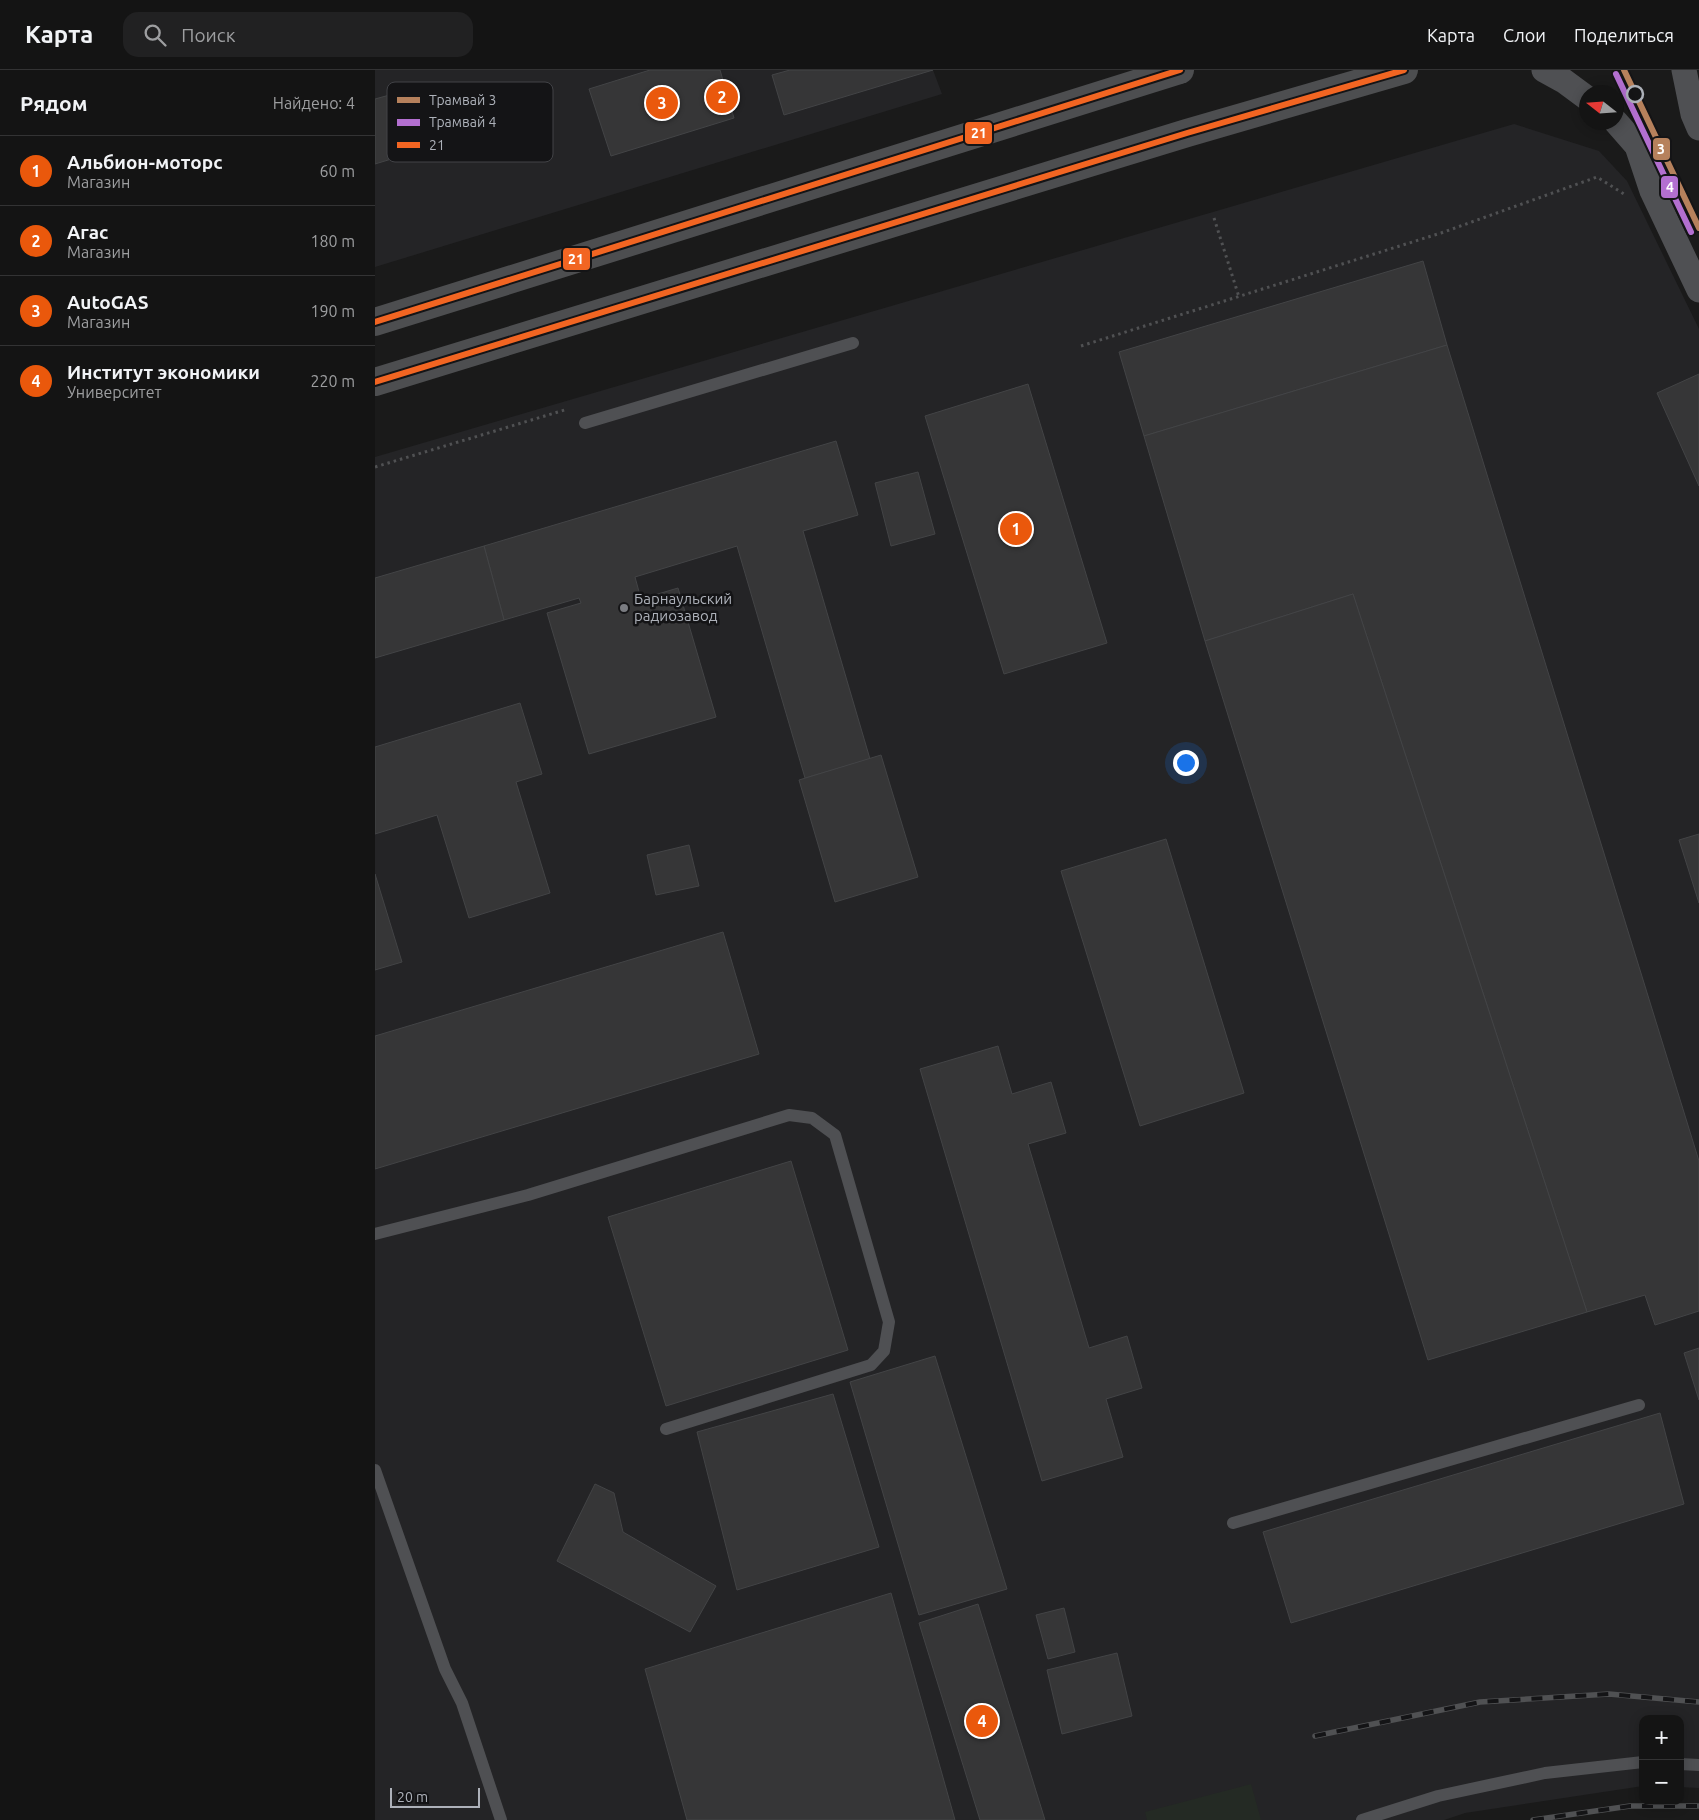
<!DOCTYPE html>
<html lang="ru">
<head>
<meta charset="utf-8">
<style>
  body { margin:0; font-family:Ubuntu,sans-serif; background:#212122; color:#f1f3f6 }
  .controls { position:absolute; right:15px; bottom:15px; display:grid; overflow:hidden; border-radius:10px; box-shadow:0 2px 12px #0003 }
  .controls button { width:45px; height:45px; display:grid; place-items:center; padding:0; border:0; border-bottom:1px solid #333334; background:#141414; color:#f1f3f6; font:25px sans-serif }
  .compass { position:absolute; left:1204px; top:15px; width:45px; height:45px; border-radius:50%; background:#141414; box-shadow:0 2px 12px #0003; rotate:287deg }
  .scale { position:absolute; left:15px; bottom:12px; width:90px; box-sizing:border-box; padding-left:5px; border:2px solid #adb1b9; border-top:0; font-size:14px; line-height:18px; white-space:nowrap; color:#adb1b9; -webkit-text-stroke:4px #141416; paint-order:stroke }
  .you { position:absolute; left:810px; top:692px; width:18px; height:18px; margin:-12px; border:4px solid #fff; border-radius:50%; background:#1a73e8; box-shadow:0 0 0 8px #1a73e833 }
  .badge { display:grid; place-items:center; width:32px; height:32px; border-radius:50%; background:#ea580c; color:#fff; font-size:16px; font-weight:700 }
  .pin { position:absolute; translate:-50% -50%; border:2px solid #fff; box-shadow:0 1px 5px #0006 }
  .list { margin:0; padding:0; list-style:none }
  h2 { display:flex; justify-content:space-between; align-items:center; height:65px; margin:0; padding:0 20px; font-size:21px }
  h2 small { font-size:16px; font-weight:400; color:#9d9ea0 }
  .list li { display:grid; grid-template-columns:32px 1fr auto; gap:15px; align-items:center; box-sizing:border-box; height:70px; padding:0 20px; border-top:1px solid #333334 }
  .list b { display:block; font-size:19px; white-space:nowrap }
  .list p { margin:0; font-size:16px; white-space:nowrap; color:#9d9ea0 }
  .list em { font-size:16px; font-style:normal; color:#9d9ea0 }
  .icon { flex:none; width:28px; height:28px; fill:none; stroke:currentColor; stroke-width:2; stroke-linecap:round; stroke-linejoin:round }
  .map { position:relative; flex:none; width:1324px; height:1750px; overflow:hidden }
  header { display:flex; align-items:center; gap:30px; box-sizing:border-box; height:70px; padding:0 25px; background:#141414; border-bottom:1px solid #333334 }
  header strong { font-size:24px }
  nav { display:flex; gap:28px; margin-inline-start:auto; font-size:18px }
  .search { width:350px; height:45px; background:#212122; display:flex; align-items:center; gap:12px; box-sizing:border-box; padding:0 18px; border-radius:15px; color:#9d9ea0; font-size:19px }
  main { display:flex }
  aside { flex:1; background:#141414 }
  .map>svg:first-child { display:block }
</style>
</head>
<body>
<header>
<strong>Карта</strong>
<div class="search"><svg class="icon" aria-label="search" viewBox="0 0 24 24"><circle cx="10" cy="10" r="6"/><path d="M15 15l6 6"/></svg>Поиск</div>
<nav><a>Карта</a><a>Слои</a><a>Поделиться</a></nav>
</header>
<main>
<aside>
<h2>Рядом<small>Найдено: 4</small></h2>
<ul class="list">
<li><span class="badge">1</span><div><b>Альбион-моторс</b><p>Магазин</p></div><em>60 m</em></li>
<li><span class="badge">2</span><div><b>Агас</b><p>Магазин</p></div><em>180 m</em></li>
<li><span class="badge">3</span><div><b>AutoGAS</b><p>Магазин</p></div><em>190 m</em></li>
<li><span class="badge">4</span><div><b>Институт экономики</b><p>Университет</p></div><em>220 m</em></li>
</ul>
</aside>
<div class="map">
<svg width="1324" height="1750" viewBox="0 0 1324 1750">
  <rect width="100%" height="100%" fill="#1a1a1a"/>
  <g fill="#242426">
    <path d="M0,0H558L567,24L0,197Z"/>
    <path d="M1139,54L1224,81L1252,111L1324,259V1718L1305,1717V1649H1268V1716L1090,1743L1069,1750H0V387Z"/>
  </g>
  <path fill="#242a24" d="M876,1714L886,1750H772L770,1742Z"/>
  <g fill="#363637" stroke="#434446">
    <path d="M275,0H345L359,48L236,86L214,19Z"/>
    <path d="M415,0H558L409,45L397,5Z"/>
    <path d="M29,21L46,80L0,94V29Z"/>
    <path d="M1048,191L1072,275L769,366L744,282Z"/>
    <path d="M1072,275L1324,1091V1241L1280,1255L1270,1225L1212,1242L978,524L830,571L769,366Z"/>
    <path d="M1324,304V416L1282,323Z"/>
    <path d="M653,314L732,573L629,604L550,346Z"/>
    <path d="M461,371L483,445L428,461L495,689L430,708L362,476L260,507L266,529L303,518L341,647L214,684L172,543L206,533L204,528L129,550L109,476Z"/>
    <path d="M543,402L560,464L516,476L500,413Z"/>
    <path d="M109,476L129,550L0,588V508Z"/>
    <path d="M978,524L1212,1242L1053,1290L830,571Z"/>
    <path d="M145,633L167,704L141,712L175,823L94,848L62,745L0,764V677Z"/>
    <path d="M506,685L543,807L460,832L424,710Z"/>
    <path d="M1324,764V833L1304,770Z"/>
    <path d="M791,769L869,1023L765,1056L686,801Z"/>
    <path d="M314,775L324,816L281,825L272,785Z"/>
    <path d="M0,804L27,892L0,900Z"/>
    <path d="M348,862L384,984L0,1099V966Z"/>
    <path d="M623,976L637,1024L676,1012L691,1063L653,1074L714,1278L752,1266L767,1318L731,1329L748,1387L667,1411L545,999Z"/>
    <path d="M416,1091L473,1280L291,1336L233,1147Z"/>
    <path d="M1324,1278V1330L1309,1283Z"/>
    <path d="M560,1286L632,1519L544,1545L475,1312Z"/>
    <path d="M458,1324L504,1477L362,1520L322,1362Z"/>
    <path d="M1285,1343L1309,1434L916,1553L888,1462Z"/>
    <path d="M220,1414L239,1423L248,1462L341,1516L315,1562L182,1491Z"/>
    <path d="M516,1523L580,1750H312L270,1599Z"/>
    <path d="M603,1534L670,1750H605L544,1553Z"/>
    <path d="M689,1538L700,1582L673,1589L661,1545Z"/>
    <path d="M742,1583L757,1646L687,1664L672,1600Z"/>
  </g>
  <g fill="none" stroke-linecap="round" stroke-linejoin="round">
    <g stroke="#505153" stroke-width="3" stroke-dasharray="2.5 4" stroke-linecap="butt">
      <path d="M839,148L864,227"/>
      <path d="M706,276L1066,163L1222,107L1249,124"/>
      <path d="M0,397L193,339"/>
    </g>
    <g stroke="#4f5053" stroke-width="12">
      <path d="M210,353L478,273"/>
      <path d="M0,1164L153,1125L414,1045L437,1048L460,1065L514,1252L509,1281L496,1295L291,1359"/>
      <path d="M0,1400L70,1599L87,1633L126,1750"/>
      <path d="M858,1453L1264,1335"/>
      <path d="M1305,1694L1324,1695"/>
      <path d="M987,1750L1063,1726L1170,1703L1268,1692"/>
    </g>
    <g stroke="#4f5053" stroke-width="25">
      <path d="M1169,0L1189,11L1212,28"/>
      <path d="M1309,0L1318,44L1324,58"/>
      <path d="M1241,52L1262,76L1277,121L1324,220"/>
    </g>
    <g stroke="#4d4e50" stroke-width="28">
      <path d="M0,252L805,0"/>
      <path d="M0,312L812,63L1029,0"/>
    </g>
    <defs>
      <g id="rail">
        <path d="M940,1666L1105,1632L1234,1624L1324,1632"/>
        <path d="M1158,1750L1255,1736H1324"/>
      </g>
    </defs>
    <use href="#rail" stroke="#505153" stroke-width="5.5"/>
    <use href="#rail" stroke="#141416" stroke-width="4" stroke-dasharray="11" stroke-linecap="butt"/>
    <defs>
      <g id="bus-1">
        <path d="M0,252L805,0"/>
        <path d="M0,312L812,63L1029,0"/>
      </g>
    </defs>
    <use href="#bus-1" stroke="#141416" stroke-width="10"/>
    <use href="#bus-1" stroke="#f26522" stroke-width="6"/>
    <defs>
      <path id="tram-1" d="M1249,0L1324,158"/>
      <path id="tram-2" d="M1241,4L1316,162"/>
    </defs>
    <use href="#tram-1" stroke="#141416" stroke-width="10"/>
    <use href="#tram-2" stroke="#141416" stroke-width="10"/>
    <use href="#tram-1" stroke="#b6815c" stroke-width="6"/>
    <use href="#tram-2" stroke="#b36fd0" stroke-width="6"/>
  </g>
  <circle fill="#141416" stroke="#adb1b9" stroke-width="2.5" cx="1260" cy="24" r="8"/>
  <circle fill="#7a7c81" stroke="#141416" stroke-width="2" cx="249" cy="538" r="5"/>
  <g text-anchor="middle" stroke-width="5" stroke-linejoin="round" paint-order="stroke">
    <g font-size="15" fill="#adb1b9" stroke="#141416" text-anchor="start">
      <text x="259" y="534">Барнаульский<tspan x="259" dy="17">радиозавод</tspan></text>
    </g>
  </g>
  <rect x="12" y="12" width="166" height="80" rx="8" fill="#141416" stroke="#424347" stroke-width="1"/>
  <rect x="22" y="27" width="23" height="6" fill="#b6815c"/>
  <rect x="22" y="49" width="23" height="7" fill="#b36fd0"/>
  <rect x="22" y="72" width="23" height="6" fill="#f26522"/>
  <g font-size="14" fill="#adb1b9">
    <text x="54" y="35">Трамвай 3</text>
    <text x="54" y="57">Трамвай 4</text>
    <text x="54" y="80">21</text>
  </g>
  <g stroke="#141416" stroke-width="2">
    <rect x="589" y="51" width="29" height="24" rx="5" fill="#f26522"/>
    <rect x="1277" y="67" width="19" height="24" rx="5" fill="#b6815c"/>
    <rect x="1285" y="105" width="19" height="24" rx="5" fill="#b36fd0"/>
    <rect x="187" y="177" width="29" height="24" rx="5" fill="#f26522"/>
  </g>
  <g font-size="14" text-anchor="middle" font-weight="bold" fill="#fff">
    <text x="604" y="68">21</text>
    <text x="1286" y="84">3</text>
    <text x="1295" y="122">4</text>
    <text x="201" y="194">21</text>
  </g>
</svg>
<div class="controls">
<button>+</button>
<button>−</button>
</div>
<svg class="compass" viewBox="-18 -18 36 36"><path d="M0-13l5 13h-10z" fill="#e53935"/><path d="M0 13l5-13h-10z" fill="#9d9ea0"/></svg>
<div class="scale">20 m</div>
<div class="you"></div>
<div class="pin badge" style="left:641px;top:459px">1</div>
<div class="pin badge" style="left:347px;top:27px">2</div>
<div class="pin badge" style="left:287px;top:33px">3</div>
<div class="pin badge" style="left:607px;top:1651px">4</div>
</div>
</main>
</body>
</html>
